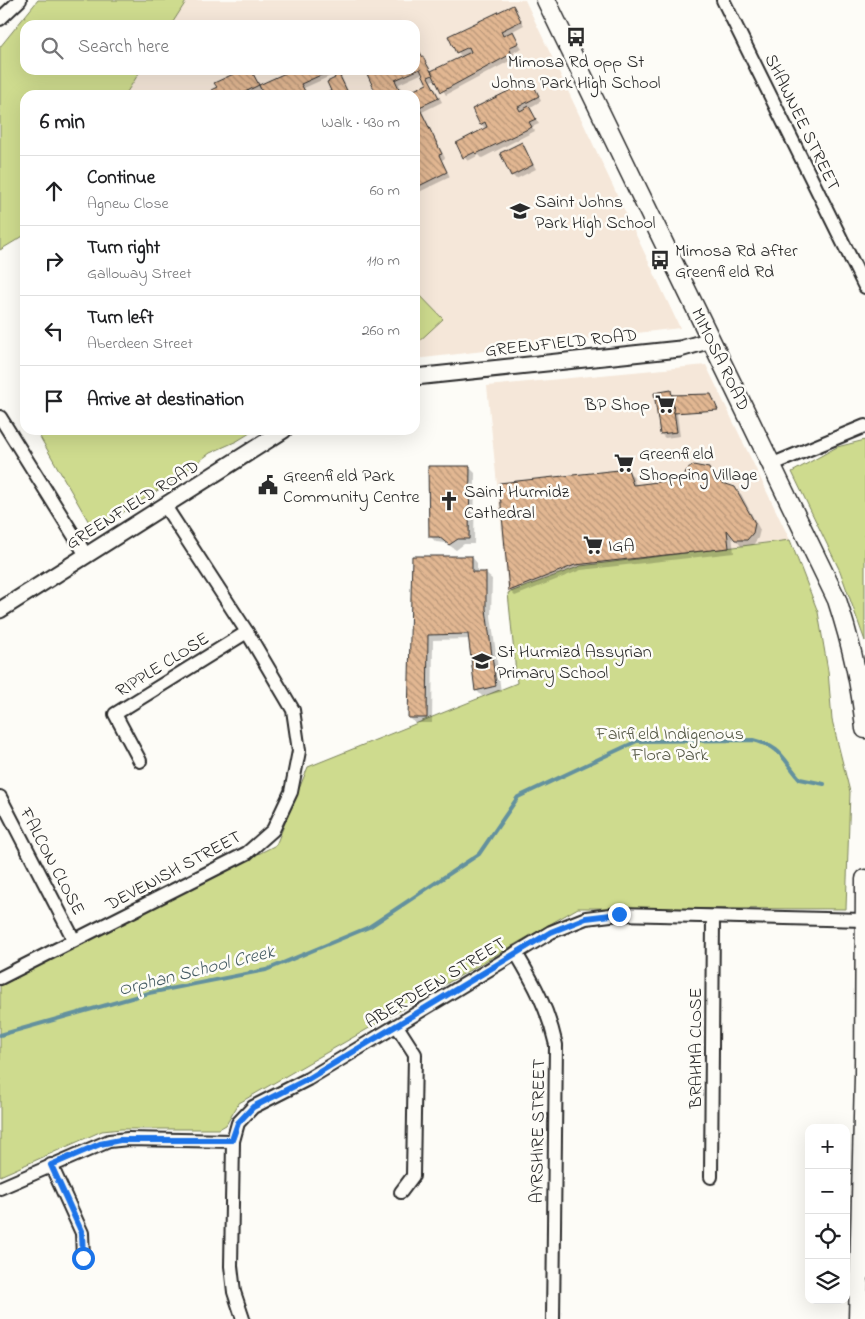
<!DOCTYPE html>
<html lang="en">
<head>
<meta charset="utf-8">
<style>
  body { margin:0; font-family:"Indie Flower",sans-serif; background:#f2f2f2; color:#202124 }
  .controls { position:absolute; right:15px; bottom:15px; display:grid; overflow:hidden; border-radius:10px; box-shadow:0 5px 20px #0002 }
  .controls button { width:45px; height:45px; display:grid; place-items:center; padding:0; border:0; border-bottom:1px solid #e0e0e0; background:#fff; color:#202124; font:25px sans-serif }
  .stop { position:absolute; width:15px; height:15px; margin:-11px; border:4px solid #1a73e8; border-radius:50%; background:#fff }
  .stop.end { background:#1a73e8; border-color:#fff; box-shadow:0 1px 5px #0008 }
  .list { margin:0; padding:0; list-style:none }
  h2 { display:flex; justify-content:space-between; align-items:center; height:65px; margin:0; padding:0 20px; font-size:21px }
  h2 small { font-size:16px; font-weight:400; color:#757577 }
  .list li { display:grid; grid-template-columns:32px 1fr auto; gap:15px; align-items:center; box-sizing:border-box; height:70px; padding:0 20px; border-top:1px solid #e0e0e0 }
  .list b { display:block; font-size:19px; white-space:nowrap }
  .list p { margin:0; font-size:16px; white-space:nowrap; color:#757577 }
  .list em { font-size:16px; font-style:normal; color:#757577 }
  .icon { flex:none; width:28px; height:28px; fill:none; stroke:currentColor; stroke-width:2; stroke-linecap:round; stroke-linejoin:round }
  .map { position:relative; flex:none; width:865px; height:1319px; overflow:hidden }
  .search { position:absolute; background:#fff; box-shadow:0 5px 20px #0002; left:20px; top:20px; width:400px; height:55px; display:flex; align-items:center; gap:12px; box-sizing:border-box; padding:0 18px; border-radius:15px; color:#757577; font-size:19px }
  .panel { position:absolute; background:#fff; box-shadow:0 5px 20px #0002; left:20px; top:90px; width:400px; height:345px; border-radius:15px }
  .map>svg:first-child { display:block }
</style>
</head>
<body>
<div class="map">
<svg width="865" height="1319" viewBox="0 0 865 1319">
  <defs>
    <pattern id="building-back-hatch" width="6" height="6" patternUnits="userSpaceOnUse" patternTransform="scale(1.25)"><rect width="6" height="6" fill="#e2b792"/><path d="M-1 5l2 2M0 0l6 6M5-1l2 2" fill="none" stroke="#b79577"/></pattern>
  </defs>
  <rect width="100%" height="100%" fill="#fdfcf7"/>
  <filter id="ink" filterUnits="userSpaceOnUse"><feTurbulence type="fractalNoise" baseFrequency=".02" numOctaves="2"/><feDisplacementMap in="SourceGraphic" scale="10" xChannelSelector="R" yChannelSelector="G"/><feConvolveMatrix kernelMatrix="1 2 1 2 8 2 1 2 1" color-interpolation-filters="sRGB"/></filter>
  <g filter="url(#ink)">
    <g fill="#f5e7d9">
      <path d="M187,0H525L680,328L415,359V95H125L141,70H415V25H171Z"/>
      <path d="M706,365L790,540L581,566L508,593L487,386Z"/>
    </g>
    <g fill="#cedb8e" stroke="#7c835c">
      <path d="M38,0H187L171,25H25V70H141L125,95H25V235L0,250V47Z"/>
      <path d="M415,290L443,319L415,345Z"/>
      <path d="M36,430H255L237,441L210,453L174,480L94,531Z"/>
      <path d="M865,440V641L840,571L792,472L837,447Z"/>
      <path d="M790,540L818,612L828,671L832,720L850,792L846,909L578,908L239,1103L226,1125L219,1129H121L102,1131L0,1176V985L276,845L308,767L517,683L508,593L581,566Z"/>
    </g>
    <g fill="#0003">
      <path d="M513,7L524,25L511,32L522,48L514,52L515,58L446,95L436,79L431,81L442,102L422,112L445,158L442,160L450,177L417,193L415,191V95H406L428,84L423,73L399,84L403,95H378L373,70H415V50L417,49L432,72L462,58L449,37Z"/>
      <path d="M245,70L253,72L260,86L295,70H344L339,72L350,95H325L333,92L337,79L335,74L304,88L308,95H265L262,90L251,95H214Z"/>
      <path d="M531,81L541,101L529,108L539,124L532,127L535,131L482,158L479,155L468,161L464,157L486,129L481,124Z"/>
      <path d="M522,144L536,169L516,179L512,175Z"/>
      <path d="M671,392L676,396H712L718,410L677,413L680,436L665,438L661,434Z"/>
      <path d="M469,467L475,473L474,544H464L456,550L446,543L436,542L430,536Z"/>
      <path d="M708,469L718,483L734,488L741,494L760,530L758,538L753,545L741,546L732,535L734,553L581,570L515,596L510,591L627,470L633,476L636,486L684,480Z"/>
      <path d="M413,557H472L477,563V573L486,574L492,579L491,616L501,692L482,696L476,690L470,639L433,640L432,723H415L410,718Z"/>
    </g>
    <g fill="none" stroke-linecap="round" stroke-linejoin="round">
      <path stroke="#64919e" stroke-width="4" d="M0,1035L149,993L266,970L369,927L479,854L518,797L637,741L753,740C782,747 782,758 800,779L824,784"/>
    </g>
    <g fill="url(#building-back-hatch)" stroke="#2b2b2b">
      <path d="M513,5L521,21L501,31L503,36L513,31L519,43L510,47L511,54L441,92L431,71L471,52L469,47L456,53L448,36Z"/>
      <path d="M417,47L433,75L428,77L439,98L415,109V95H403L427,84L420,69L395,80L402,95H377L366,72L370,70H415V49Z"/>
      <path d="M242,70H251L259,85L239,95H213L211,90L217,87L214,83Z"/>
      <path d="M292,70H337L349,95H322L331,91L327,82L335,78L332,70L301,84L307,95H263L259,85Z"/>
      <path d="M531,80L539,96L518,107L520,111L529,106L536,119L529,122L532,127L476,154L475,152L463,158L456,143L487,127L485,122L480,125L472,109Z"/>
      <path d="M419,107L442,154L439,155L447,172L415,188V109Z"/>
      <path d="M522,142L533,165L511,176L500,153Z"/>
      <path d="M671,390L677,432L660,434L654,393Z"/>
      <path d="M711,394L718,410L674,413L672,395Z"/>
      <path d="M693,465L709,468L714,480L735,487L755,523L753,533L747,540H735L727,530L729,548L575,565L509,591L499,483L628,469L633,485L683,479L686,471Z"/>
      <path d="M428,466H470L469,539H458L449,545L439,537H429Z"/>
      <path d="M412,556H472V572H486V609L496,686L475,691L468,634L428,635L427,718H408Z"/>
    </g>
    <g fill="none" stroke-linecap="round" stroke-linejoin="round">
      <defs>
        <g id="minor">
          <path d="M723,0L865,287"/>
          <path d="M0,19L20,0"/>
          <path d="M0,417L86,555"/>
          <path d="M773,464L865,426"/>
          <path d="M140,761L115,714L247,632"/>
          <path d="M0,797L74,940"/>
          <path d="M516,953C535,985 548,1009 556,1045L553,1319"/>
          <path d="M0,978L247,853L273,830L291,792L299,751L293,710L247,632L165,506"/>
          <path d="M397,1026L415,1054L413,1176L401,1192"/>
          <path d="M51,1165L82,1233L83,1258"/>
          <path d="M711,1177L713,918"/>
          <path d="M0,1188L109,1141L128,1139L233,1141"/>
          <path d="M243,1319L234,1292L231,1266L233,1141L238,1123L253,1107L308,1079L551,932L586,918L619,914L864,920"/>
        </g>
        <g id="tertiary">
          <path d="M415,377L680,349L711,340"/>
          <path d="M0,610L284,430"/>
        </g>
        <g id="secondary">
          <path d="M546,0L837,600C851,643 861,684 865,729"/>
          <path d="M858,1319L864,1077L865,879"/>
        </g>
      </defs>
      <use href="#minor" stroke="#2b2b2b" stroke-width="16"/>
      <use href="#tertiary" stroke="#2b2b2b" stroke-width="19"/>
      <use href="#secondary" stroke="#2b2b2b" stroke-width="21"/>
      <use href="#minor" stroke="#fdfcf7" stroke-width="12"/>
      <use href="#tertiary" stroke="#fdfcf7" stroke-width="15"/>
      <use href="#secondary" stroke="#fdfcf7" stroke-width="18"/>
    </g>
  </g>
  <g fill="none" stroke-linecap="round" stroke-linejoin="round" filter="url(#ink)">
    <path stroke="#1a73e8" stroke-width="6" d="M83,1258L82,1233L51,1165L100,1144L120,1140H232L238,1123L253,1107L308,1079L551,932L586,918L619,914"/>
  </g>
  <defs>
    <symbol id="bus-bare" viewBox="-9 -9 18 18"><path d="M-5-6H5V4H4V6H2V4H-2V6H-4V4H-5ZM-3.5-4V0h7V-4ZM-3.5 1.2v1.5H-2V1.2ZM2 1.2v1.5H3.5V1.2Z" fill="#2b2b2b" stroke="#fdfcf7" stroke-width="2.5" paint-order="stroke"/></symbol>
    <symbol id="school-bare" viewBox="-9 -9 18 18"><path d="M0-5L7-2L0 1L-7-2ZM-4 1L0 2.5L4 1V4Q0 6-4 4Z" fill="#2b2b2b" stroke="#fdfcf7" stroke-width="2.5" paint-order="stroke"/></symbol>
    <symbol id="supermarket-bare" viewBox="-9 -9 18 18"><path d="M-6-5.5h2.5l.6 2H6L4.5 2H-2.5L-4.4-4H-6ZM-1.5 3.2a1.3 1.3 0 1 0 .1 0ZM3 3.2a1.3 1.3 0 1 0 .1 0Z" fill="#2b2b2b" stroke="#fdfcf7" stroke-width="2.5" paint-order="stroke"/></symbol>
    <symbol id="civic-bare" viewBox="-9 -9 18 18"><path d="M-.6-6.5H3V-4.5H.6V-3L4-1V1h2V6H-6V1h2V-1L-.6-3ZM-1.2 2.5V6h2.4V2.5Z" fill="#2b2b2b" stroke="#fdfcf7" stroke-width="2.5" paint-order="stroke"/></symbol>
    <symbol id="church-bare" viewBox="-9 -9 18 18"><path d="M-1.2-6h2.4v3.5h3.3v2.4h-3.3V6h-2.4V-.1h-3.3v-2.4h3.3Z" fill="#2b2b2b" stroke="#fdfcf7" stroke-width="2.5" paint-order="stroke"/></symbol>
  </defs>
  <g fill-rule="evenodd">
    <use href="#bus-bare" x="562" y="23" width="28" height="28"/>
    <use href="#school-bare" x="506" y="197" width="28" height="28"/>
    <use href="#bus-bare" x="646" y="246" width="28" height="28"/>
    <use href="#supermarket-bare" x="651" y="390" width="28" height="28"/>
    <use href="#supermarket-bare" x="610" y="449" width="28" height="28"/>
    <use href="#civic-bare" x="254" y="471" width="28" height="28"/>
    <use href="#church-bare" x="435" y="487" width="28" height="28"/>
    <use href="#supermarket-bare" x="579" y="531" width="28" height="28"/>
    <use href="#school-bare" x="468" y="647" width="28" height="28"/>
  </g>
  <g text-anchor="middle" stroke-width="5" stroke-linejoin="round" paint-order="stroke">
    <g font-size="18" fill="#2b2b2b" stroke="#fdfcf7" text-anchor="start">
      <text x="576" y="67" text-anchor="middle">Mimosa Rd opp St<tspan x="576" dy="21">Johns Park High School</tspan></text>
      <text x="535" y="207">Saint Johns<tspan x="535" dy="21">Park High School</tspan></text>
      <text x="675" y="256">Mimosa Rd after<tspan x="675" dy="21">Greenfield Rd</tspan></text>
      <text x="650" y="410" text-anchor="end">BP Shop</text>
      <text x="639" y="459">Greenfield<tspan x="639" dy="21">Shopping Village</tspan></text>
      <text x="283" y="481">Greenfield Park<tspan x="283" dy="21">Community Centre</tspan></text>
      <text x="464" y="497">Saint Hurmidz<tspan x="464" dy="21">Cathedral</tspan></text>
      <text x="608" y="551">IGA</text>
      <text x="497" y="657">St Hurmizd Assyrian<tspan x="497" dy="21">Primary School</tspan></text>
    </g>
    <g font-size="18" fill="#2b2b2b" stroke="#fdfcf7">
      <text transform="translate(803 122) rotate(64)" y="6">SHAWNEE STREET</text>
      <text transform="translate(561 342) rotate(-6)" y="6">GREENFIELD ROAD</text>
      <text transform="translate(721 359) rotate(64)" y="6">MIMOSA ROAD</text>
      <text transform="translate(132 504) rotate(-32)" y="6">GREENFIELD ROAD</text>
      <text transform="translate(162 664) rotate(-32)" y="6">RIPPLE CLOSE</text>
      <text transform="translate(53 861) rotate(62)" y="6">FALCON CLOSE</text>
      <text transform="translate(173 870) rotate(-28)" y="6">DEVENISH STREET</text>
      <text transform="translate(435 982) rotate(-31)" y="6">ABERDEEN STREET</text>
      <text transform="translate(695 1048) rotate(-90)" y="6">BRAHMA CLOSE</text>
      <text transform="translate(537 1131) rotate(-89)" y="6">AYRSHIRE STREET</text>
    </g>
    <g font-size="18" fill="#545744" stroke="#fdfcf7">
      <text x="670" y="739">Fairfield Indigenous<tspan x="670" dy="21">Flora Park</tspan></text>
    </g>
    <g font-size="19" font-style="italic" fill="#485e65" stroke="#fdfcf7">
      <text transform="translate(196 969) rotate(-14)" y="7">Orphan School Creek</text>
    </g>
  </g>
</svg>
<div class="controls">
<button>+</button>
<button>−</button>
<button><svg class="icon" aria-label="locate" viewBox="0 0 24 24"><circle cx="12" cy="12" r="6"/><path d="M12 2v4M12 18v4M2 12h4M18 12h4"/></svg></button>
<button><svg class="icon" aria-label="layers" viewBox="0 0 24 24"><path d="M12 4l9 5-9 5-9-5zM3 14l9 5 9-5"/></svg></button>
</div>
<div class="stop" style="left:83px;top:1258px"></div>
<div class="stop end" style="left:619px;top:914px"></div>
<div class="search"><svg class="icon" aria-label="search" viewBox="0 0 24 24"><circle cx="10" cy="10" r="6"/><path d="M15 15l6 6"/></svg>Search here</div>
<section class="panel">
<h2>6 min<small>Walk · 430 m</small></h2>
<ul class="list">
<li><svg class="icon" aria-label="ahead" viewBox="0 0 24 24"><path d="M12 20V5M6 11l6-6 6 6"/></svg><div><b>Continue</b><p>Agnew Close</p></div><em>60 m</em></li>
<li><svg class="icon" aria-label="right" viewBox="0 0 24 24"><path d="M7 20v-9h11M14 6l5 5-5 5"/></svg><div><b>Turn right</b><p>Galloway Street</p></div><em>110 m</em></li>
<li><svg class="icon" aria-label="left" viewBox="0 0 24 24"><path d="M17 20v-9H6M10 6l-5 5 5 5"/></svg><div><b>Turn left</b><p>Aberdeen Street</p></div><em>260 m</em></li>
<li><svg class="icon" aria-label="arrive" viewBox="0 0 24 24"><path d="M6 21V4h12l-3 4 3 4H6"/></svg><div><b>Arrive at destination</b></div></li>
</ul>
</section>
</div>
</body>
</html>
